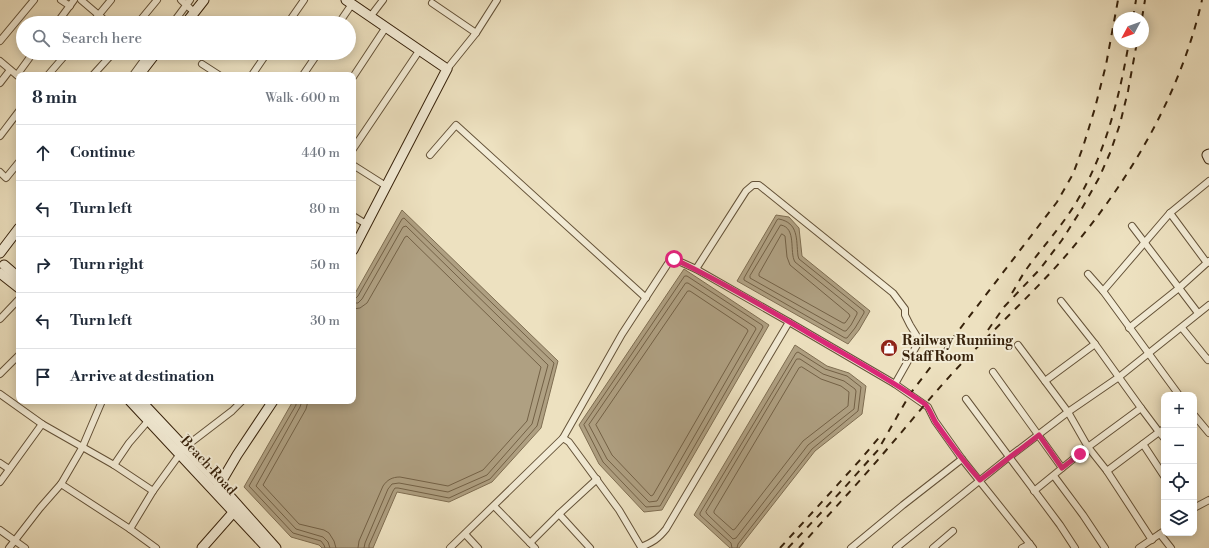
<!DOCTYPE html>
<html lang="en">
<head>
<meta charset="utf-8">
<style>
  body { margin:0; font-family:"Libre Bodoni",serif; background:#f6f6f7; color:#1f2937 }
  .controls { position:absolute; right:12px; bottom:12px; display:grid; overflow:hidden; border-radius:8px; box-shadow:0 2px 10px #0003 }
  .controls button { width:36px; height:36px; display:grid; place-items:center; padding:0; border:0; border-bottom:1px solid #e0e1e3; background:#fff; color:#1f2937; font:20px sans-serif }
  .compass { position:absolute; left:1113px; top:12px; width:36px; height:36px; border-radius:50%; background:#fff; box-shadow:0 2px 10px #0003; rotate:229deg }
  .stop { position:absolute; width:12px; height:12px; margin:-9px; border:3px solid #db2777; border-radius:50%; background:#fff }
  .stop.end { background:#db2777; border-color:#fff; box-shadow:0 1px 4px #0008 }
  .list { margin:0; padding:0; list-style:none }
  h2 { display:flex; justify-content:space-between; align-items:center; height:52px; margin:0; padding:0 16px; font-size:17px }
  h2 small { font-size:13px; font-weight:400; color:#747a83 }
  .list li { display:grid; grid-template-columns:26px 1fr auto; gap:12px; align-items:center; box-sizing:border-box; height:56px; padding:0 16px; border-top:1px solid #e0e1e3 }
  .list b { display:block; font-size:15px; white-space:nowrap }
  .list em { font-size:13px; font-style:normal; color:#747a83 }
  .icon { flex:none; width:22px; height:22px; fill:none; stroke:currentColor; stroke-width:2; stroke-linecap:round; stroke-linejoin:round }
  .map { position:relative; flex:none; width:1209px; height:548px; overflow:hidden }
  .search { position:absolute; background:#fff; box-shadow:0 2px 10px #0003; left:16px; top:16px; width:340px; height:44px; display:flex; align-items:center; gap:10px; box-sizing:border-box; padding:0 14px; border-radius:22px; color:#747a83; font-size:15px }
  .panel { position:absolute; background:#fff; box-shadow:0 2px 10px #0003; left:16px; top:72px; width:340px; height:332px; border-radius:8px }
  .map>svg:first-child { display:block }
</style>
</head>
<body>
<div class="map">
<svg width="1209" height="548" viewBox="0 0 1209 548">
  <rect width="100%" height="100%" fill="#ede1c0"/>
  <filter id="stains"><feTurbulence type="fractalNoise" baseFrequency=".005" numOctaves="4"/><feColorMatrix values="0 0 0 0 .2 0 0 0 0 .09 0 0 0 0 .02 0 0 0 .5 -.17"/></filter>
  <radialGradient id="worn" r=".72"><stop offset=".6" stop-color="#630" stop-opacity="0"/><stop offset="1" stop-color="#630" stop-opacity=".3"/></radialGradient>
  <g fill="#afa082" stroke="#7f6e52">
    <path d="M402,210L558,361L541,428L492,482L449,502L397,492L373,548H322L319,545L291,537L244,487L293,401H353V297Z"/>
    <path d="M776,215L789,217L799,228L802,256L870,311L859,330L848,344L737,281Z"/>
    <path d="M684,269L769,325L662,510L644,512L599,464L579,425Z"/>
    <path d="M795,345L827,366L849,373L866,386L862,414L815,451L739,548H730L694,515Z"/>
  </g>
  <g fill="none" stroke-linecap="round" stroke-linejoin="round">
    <g stroke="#736146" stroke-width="1">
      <path d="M779,219C799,223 796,239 798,256L799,259L864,311V313L855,328L847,338H845L744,280V278L777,220Z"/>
      <path d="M781,225C797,228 789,252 795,262L857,312V314L851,325L846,331H844L750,278V276Z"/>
      <path d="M782,234L785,236L787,257L790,265L849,314L850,316L845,323H843L759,276V274Z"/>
      <path d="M685,276H687L762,325L763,327L660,506L646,507L603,462L584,425Z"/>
      <path d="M686,283H688L755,327L756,329L657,501L649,502L607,459L589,425Z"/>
      <path d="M688,291H690L747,329L748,331L653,495L651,496L612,455L596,425Z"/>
      <path d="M353,298H356L358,296L402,219L404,218L554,363L537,426L490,479L449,498L398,488H395L393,491L369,545V548"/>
      <path d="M353,303H358L362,299L403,227L406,226L548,365L532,424L487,475L448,492L399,483L392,484L388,489L365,543L364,548"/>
      <path d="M353,309L360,308L367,303L405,237L407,236L541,367L527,421L483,470L448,486L400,477C392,477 387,480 383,486L359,541L358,548"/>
      <path d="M797,359H800L823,374L844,381L855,389L856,391L854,409L808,445L736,538L733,539L707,514L706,512Z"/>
      <path d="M802,367L821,379L841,386L849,392L848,406L803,441L735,529L733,530L714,513V511L799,368Z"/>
      <path d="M296,401V405L249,486L293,533L321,541L324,545L325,548"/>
      <path d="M302,401L300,407L256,486L296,529L323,537L328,542L330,548"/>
      <path d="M308,401L306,409L263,485L299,524L324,530L329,533L334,541L336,548"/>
      <path d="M732,548L731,543L700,515V513L796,353L798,352L825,369L847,376L861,387L858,411L812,449L738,544L737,548"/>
    </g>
    <defs>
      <g id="street">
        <path d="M61,0L70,6"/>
        <path d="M81,0L108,23"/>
        <path d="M181,0L194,12"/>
        <path d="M432,3L476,33"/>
        <path d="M370,17L383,0"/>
        <path d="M57,23L74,0"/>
        <path d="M92,23L111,0"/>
        <path d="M138,23L157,0"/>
        <path d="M173,23L190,0"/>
        <path d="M288,23L304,0"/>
        <path d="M339,23L352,4"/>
        <path d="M0,41L34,0"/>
        <path d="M0,61L19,77"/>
        <path d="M202,64L219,75"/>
        <path d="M447,69L476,33L497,0"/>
        <path d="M17,75L33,53"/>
        <path d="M48,75L67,53"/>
        <path d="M93,75L113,53"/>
        <path d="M133,75L149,53"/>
        <path d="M252,75L267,53"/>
        <path d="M303,75L318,53"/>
        <path d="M353,77L386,27"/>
        <path d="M0,83L10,70"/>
        <path d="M0,136L19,111"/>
        <path d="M353,149L419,51"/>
        <path d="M430,155L456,125L646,298"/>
        <path d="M353,165L386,186"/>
        <path d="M0,172L6,178L19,162"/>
        <path d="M1170,213L1207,263"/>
        <path d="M353,216L366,224"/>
        <path d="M1132,226L1198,313"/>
        <path d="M696,269L746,191L753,185H759L893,293L905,309V315L910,325L918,338L917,345L895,384"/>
        <path d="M1088,274L1103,291L1179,395"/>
        <path d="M1103,291L1170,213L1209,181"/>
        <path d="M0,319L19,299"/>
        <path d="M1129,328L1179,288L1209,261"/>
        <path d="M1182,328L1208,360L1209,359"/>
        <path d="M1018,345L1068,412L1088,447L1107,471L1159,432L1141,408"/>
        <path d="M993,372L1062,468"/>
        <path d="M0,374L19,355"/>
        <path d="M1045,381L1095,344"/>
        <path d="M0,394L42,424"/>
        <path d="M966,399L1060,525L1075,548"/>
        <path d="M102,401L82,448L61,484L130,529"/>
        <path d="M1194,415L1209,433"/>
        <path d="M1164,429L1159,432L1164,438"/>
        <path d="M563,438L622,334L669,262L674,259L696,269L789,322L895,384L928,407L935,421L962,459L1033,548"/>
        <path d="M1143,444L1164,476"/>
        <path d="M0,463L9,469"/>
        <path d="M114,465L129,443L148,421"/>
        <path d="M1107,471L1152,540"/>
        <path d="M1054,476L1083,515L1105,548"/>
        <path d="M0,482L42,424L114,465L153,491"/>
        <path d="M1034,491L1088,447L1141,408L1095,344L1061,301"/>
        <path d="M494,506L535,548"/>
        <path d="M1194,508L1209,500"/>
        <path d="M0,530L25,548"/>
        <path d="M465,534L478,548"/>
        <path d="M1160,534L1171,548"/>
        <path d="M530,543L559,514"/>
        <path d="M641,547C653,542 658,539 666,529L789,322"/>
        <path d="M9,548L40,508L61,484"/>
        <path d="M156,548L130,529L153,491L185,447L232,411L242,401"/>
        <path d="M450,548L563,438L569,442L619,510L641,547V548"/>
        <path d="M590,548L559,514L597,479"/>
        <path d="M851,548L903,505L962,459"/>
        <path d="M896,548L1009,457L1068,412L1119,377L1209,305"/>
        <path d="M933,548L953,531"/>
        <path d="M1022,548L1030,544"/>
        <path d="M1139,548L1164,531"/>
      </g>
      <g id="secondary">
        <path d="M346,0L447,69L353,250"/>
        <path d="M186,23L204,0"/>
        <path d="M139,75L156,53"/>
        <path d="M1209,154L1207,155L1209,159"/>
        <path d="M0,253L19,228"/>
        <path d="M4,265L19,278"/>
        <path d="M0,273L19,288"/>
        <path d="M130,401L267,548"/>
        <path d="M141,401L219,484L276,548"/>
        <path d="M217,489L237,455L273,401"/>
        <path d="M202,548L238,507"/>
      </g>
    </defs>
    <use href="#street" stroke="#645238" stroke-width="8"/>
    <use href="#secondary" stroke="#37220b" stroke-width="11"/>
    <use href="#street" stroke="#f3ecd6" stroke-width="6"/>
    <use href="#secondary" stroke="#f3ecd6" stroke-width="9"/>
    <g stroke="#37220b" stroke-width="2" stroke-dasharray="7 7" stroke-linecap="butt">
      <path d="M1133,18L1136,0"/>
      <path d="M1142,18L1145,0"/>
      <path d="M1012,293C1017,285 1022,275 1028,267C1043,247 1060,228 1074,206C1105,156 1119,99 1129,42"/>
      <path d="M988,330L1004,307L1040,269L1062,240L1081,210L1099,178L1110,153L1120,124L1128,91L1137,42"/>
      <path d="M780,548L861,459L882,434"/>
      <path d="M788,548L845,487L878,450L910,394L1057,202L1073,174L1083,147L1095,108L1106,65L1118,0"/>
      <path d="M799,548C826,517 855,487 882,455C909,424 935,391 964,361C996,327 1031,295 1063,259C1127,185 1180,97 1202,0"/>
    </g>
  </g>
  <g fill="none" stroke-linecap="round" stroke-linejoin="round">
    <path stroke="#db2777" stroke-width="5" d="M674,259C719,280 762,306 805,331C845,355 887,377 925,404C930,409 932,417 936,423C950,443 964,462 980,480L1039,435L1062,468L1080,454"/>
  </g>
  <defs>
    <symbol id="shop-disc" viewBox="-11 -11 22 22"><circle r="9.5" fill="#8f2418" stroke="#f3ecd6"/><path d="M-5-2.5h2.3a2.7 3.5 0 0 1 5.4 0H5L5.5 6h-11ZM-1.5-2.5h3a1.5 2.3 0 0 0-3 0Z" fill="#fff"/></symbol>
  </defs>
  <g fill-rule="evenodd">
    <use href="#shop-disc" x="879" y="338" width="20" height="20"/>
  </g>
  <g text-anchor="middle" stroke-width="4" stroke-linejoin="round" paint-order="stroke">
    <g font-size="14" font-weight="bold" fill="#37220b" stroke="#f3ecd6" text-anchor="start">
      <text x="902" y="345">Railway Running<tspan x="902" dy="16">Staff Room</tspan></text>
    </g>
    <g font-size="14" fill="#37220b" stroke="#f3ecd6">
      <text transform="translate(209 465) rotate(47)" y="5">Beach Road</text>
    </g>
  </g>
  <rect width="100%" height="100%" filter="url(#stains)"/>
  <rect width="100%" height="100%" fill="url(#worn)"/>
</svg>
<div class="controls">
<button>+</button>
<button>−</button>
<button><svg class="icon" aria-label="locate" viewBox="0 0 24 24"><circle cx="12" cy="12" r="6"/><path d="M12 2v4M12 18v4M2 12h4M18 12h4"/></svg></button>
<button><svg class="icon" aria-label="layers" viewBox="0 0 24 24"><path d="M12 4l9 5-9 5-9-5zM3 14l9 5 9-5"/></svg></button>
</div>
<svg class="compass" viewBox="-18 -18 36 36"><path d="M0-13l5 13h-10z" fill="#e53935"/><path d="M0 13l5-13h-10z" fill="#747a83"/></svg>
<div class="stop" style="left:674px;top:259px"></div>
<div class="stop end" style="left:1080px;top:454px"></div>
<div class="search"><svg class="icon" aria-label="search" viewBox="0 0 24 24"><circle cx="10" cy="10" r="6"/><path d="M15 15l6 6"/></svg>Search here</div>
<section class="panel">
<h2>8 min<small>Walk · 600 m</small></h2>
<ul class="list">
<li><svg class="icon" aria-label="ahead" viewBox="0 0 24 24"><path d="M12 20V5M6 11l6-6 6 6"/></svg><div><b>Continue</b></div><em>440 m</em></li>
<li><svg class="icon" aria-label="left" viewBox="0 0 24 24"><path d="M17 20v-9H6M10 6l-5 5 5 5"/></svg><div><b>Turn left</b></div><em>80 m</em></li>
<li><svg class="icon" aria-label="right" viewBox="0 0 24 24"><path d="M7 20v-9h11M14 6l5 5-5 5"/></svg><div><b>Turn right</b></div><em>50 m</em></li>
<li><svg class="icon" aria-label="left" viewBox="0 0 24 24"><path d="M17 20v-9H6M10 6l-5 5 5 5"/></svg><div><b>Turn left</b></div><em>30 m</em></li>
<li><svg class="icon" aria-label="arrive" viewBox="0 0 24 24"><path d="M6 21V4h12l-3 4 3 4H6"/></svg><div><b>Arrive at destination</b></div></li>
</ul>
</section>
</div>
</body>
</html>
